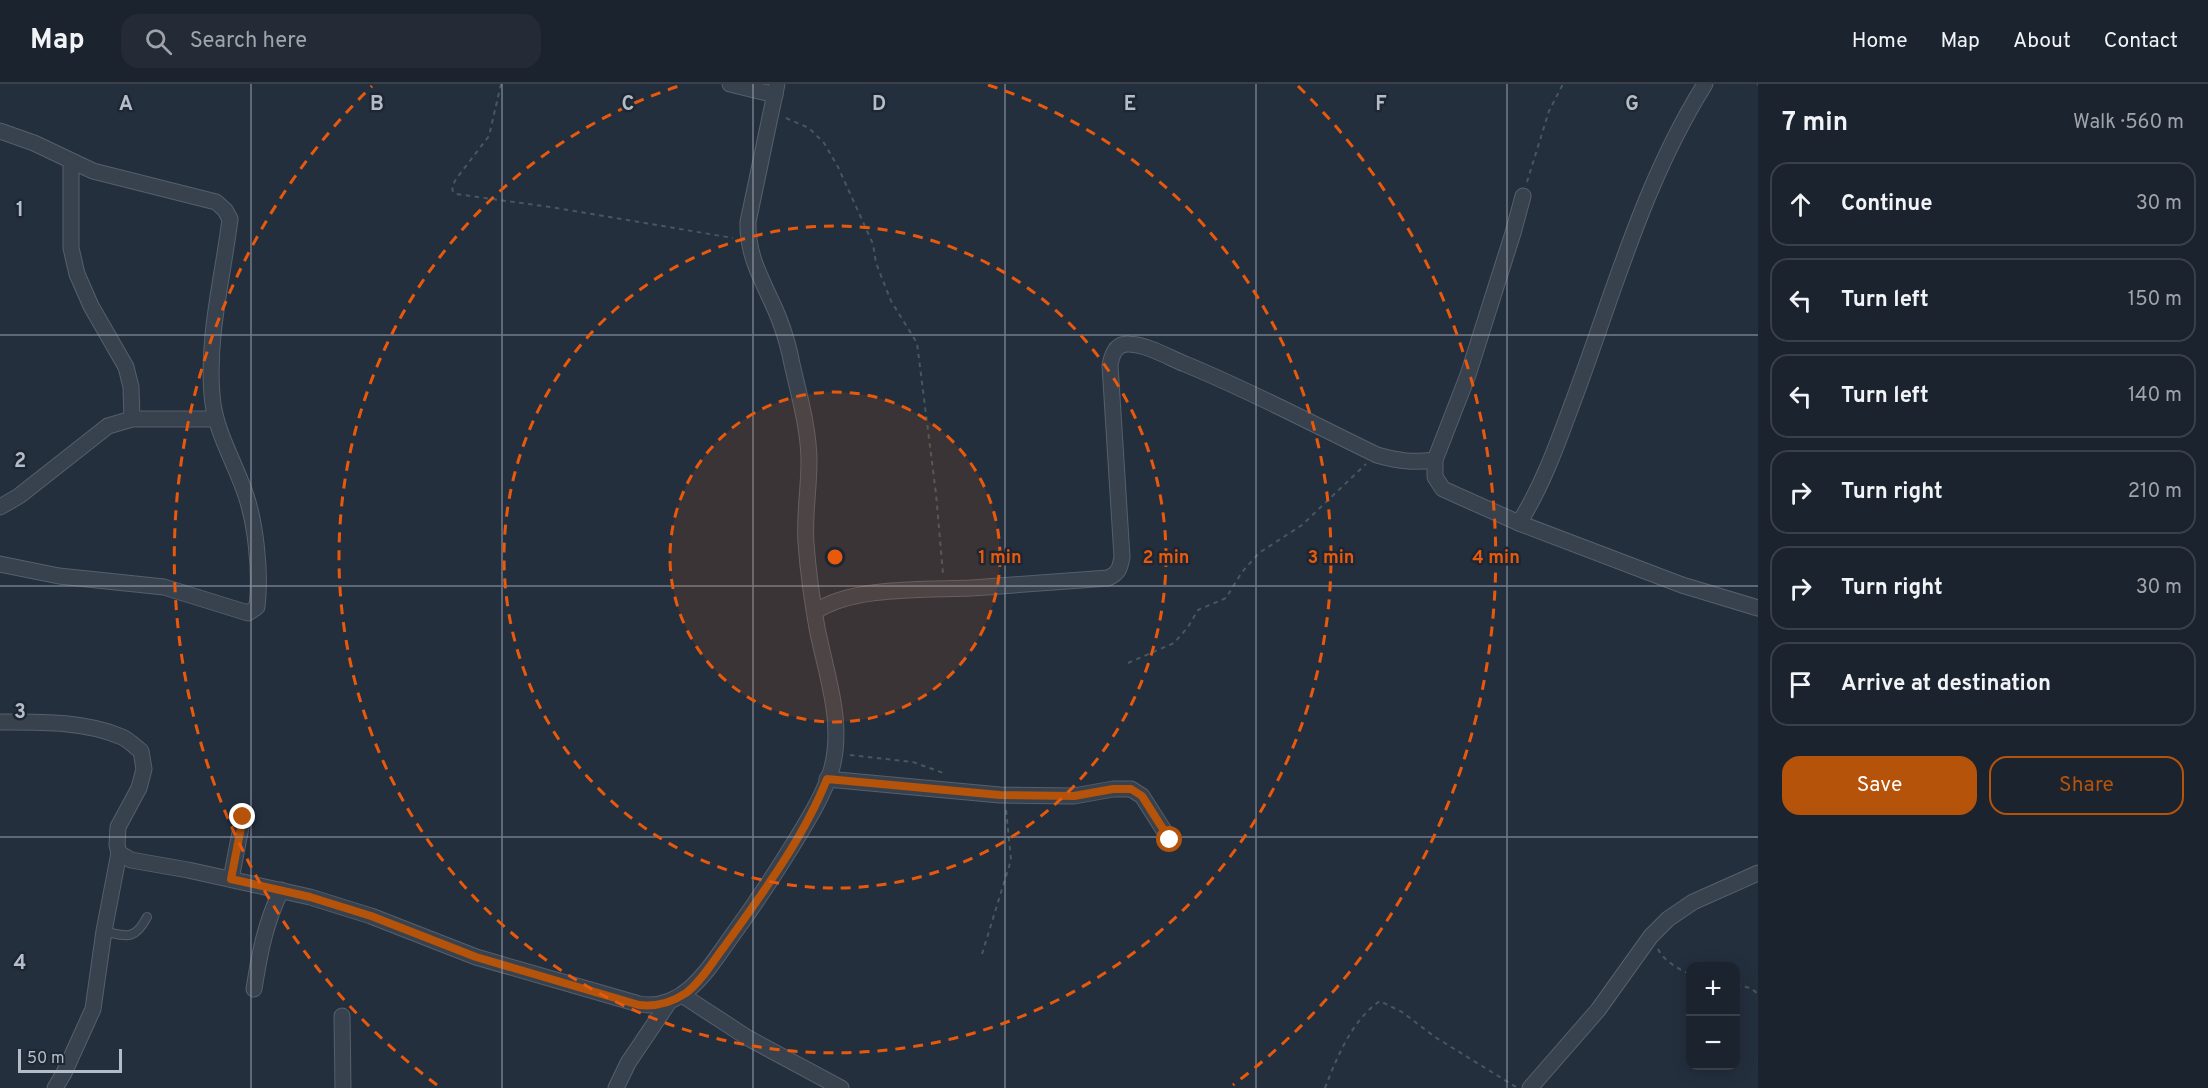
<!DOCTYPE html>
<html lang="en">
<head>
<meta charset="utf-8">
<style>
  body { margin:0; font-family:Overpass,sans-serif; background:#242b36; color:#f1f3f6 }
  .controls { position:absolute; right:18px; bottom:18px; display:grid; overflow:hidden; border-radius:12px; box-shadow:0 3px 15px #0003 }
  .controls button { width:54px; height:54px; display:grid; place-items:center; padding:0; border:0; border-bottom:2px solid #39404a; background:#1b232e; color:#f1f3f6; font:30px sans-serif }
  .scale { position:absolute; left:18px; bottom:15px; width:104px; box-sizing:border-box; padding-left:6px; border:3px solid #b4bcc9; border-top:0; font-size:16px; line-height:21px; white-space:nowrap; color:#b4bcc9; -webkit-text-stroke:4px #1d2633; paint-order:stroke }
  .stop { position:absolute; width:18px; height:18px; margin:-14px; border:4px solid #b45309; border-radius:50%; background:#fff }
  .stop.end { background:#b45309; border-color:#fff; box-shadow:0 2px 6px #0008 }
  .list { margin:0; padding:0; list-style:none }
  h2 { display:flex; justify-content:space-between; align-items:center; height:78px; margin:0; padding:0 24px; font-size:26px }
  h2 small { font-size:20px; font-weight:400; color:#a0a4aa }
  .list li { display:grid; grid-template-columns:39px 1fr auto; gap:18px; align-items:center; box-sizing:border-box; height:84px; margin:0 12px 12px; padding:0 12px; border:2px solid #39404a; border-radius:18px }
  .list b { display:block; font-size:22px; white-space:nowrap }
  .list em { font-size:20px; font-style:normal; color:#a0a4aa }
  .actions { display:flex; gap:12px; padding:18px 24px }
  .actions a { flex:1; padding:14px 0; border:2px solid #b45309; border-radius:18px; text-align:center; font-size:21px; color:#b45309 }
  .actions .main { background:#b45309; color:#fff }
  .icon { flex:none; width:33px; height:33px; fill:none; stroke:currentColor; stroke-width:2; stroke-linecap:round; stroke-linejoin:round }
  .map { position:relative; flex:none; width:1758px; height:1004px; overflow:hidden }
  header { display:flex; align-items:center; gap:36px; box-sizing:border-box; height:84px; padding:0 30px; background:#1b232e; border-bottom:2px solid #39404a }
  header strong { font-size:28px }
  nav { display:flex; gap:33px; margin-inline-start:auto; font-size:21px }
  .search { width:420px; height:54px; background:#242b36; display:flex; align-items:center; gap:15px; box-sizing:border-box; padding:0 21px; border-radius:18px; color:#a0a4aa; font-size:22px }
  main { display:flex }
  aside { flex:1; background:#1b232e }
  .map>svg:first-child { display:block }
</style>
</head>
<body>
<header>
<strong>Map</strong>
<div class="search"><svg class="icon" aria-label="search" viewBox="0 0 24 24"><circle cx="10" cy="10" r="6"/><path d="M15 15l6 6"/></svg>Search here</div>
<nav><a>Home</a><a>Map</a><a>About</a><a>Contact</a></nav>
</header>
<main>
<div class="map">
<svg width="1758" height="1004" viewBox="0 0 1758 1004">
  <rect width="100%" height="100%" fill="#242f3e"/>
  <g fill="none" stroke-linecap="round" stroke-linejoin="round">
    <defs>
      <path id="service" d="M104,847C128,853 135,856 147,833"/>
      <g id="minor">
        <path d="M730,0L775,11"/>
        <path d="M0,47L34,59L93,87L216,118L225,126L230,135C223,193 207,252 212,311C214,344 233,375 244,406C256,438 261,488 257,523L248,529L164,503L59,492L0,480"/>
        <path d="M71,77V164L77,190L91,222L126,283L131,303L132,335"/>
        <path d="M1523,112L1513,149L1468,291L1435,376V393L1443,405L1519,439L1682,501L1758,524"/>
        <path d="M0,423L19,412L108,342L132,335H216"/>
        <path d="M1519,439C1543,401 1558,358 1574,315C1614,208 1644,97 1705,0"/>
        <path d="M815,528C851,502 928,506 971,504C1017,501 1063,497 1108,494C1119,489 1120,484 1122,473L1110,281C1112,270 1116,259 1129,260C1148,261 1168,273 1185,280C1251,307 1313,340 1377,371C1398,377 1414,379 1435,376"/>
        <path d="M0,638C40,638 85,637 122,653C129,656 135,663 141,667L144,685L139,704L118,743L117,761L119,769L131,776L188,786L310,813L371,832L476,873L639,920C685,928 710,882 734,849C755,820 775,790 794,759C808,736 823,712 831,687C845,640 826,590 817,544C812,516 808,487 806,459C804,432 809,405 809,378C809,345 799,311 792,280C789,264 784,247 778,232C765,200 747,175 748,138L777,0"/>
        <path d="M827,695L1000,711L1074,712L1113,705H1131L1142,712L1170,756"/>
        <path d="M231,795L243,733"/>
        <path d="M254,905C260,867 265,841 281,806"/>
        <path d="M682,911L748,954L841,1004"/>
        <path d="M342,932L343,1004"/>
        <path d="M55,1004L64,989L93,925L104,847L119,769"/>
        <path d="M616,1004L628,979L669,918"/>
        <path d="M1530,1004L1598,926L1651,852L1668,835L1693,818L1758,789"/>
      </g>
    </defs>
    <use href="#service" stroke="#565f6c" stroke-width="10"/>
    <use href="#minor" stroke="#565f6c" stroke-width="17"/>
    <g stroke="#44595c" stroke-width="2" stroke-dasharray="4.5 4.5" stroke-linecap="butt">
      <path d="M501,0L489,52L456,95L452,103L453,108L456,110L550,123L733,154"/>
      <path d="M1757,0L1758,1"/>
      <path d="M786,34L809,44L824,59L838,83L873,160L876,179L891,217L917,259L936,410L943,490"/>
      <path d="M1527,98L1549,27L1563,0"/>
      <path d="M1128,579L1174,559L1188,543L1198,526L1226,514L1242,488L1259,469L1302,441L1366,380"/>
      <path d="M850,671L913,678L946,690"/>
      <path d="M1658,865C1664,877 1678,885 1690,890"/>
      <path d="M982,870L1011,776L1006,725"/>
      <path d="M1736,901L1751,904L1758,910"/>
      <path d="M1325,1004C1337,973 1352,936 1380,917L1402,928L1435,953L1516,1003"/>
    </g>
    <use href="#service" stroke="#38414e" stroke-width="8"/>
    <use href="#minor" stroke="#38414e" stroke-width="15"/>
  </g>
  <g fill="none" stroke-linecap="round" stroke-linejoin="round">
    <path stroke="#b45309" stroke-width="8" d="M243,733L231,795L310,813L371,832L476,873L639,921C657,923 671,919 686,909C701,898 713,877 724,863C762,810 803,755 827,695L1000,711L1074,712L1113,705H1131L1142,712L1170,756"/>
  </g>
  <path fill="none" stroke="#b4bcc9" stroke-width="1.5" stroke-opacity="0.55" d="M251,0V1004M502,0V1004M753,0V1004M1005,0V1004M1256,0V1004M1507,0V1004M0,251H1758M0,502H1758M0,753H1758"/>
  <circle cx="835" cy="473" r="165" fill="#e8590c" fill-opacity=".12"/>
  <g fill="none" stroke="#e8590c" stroke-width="3" stroke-dasharray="10 8">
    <circle cx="835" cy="473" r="165"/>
    <circle cx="835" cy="473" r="331"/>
    <path d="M988 1A496 496 0 1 1 682 1"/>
    <path d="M437 1001A661 661 0 0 1 372 2M1298 2A661 661 0 0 1 1233 1001"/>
  </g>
  <g font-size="20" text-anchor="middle" font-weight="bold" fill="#b4bcc9" stroke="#1d2633" stroke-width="5" stroke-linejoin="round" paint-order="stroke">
    <text x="126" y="26">A</text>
    <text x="377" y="26">B</text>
    <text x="628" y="26">C</text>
    <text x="879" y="26">D</text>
    <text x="1130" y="26">E</text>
    <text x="1381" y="26">F</text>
    <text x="1632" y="26">G</text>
    <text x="20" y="132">1</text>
    <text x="20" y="383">2</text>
    <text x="20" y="634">3</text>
    <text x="20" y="885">4</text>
  </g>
  <circle cx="835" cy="473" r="9" fill="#e8590c" stroke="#1d2633" stroke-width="3"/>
  <g font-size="18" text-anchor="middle" font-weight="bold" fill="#e8590c" stroke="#1d2633" stroke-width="5" stroke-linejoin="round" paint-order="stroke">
    <text x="1000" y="479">1 min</text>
    <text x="1166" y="479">2 min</text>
    <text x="1331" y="479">3 min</text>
    <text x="1496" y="479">4 min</text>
  </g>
</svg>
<div class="controls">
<button>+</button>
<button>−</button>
</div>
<div class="scale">50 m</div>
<div class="stop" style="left:1170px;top:756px"></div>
<div class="stop end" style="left:243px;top:733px"></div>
</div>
<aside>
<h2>7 min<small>Walk · 560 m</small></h2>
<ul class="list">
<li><svg class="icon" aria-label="ahead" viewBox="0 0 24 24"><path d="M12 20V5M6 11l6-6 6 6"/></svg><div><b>Continue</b></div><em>30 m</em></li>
<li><svg class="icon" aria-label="left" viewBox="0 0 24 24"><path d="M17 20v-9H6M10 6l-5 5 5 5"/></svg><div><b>Turn left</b></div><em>150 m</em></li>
<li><svg class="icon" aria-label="left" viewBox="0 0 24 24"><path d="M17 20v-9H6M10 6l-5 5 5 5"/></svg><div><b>Turn left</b></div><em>140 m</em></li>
<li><svg class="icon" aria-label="right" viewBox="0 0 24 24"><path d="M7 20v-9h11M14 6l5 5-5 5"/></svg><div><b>Turn right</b></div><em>210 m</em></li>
<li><svg class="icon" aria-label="right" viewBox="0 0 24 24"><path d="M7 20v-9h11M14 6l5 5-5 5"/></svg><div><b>Turn right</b></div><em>30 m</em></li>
<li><svg class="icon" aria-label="arrive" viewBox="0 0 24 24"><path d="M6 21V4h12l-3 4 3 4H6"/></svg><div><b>Arrive at destination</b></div></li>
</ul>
<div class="actions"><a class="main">Save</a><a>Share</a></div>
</aside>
</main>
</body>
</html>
